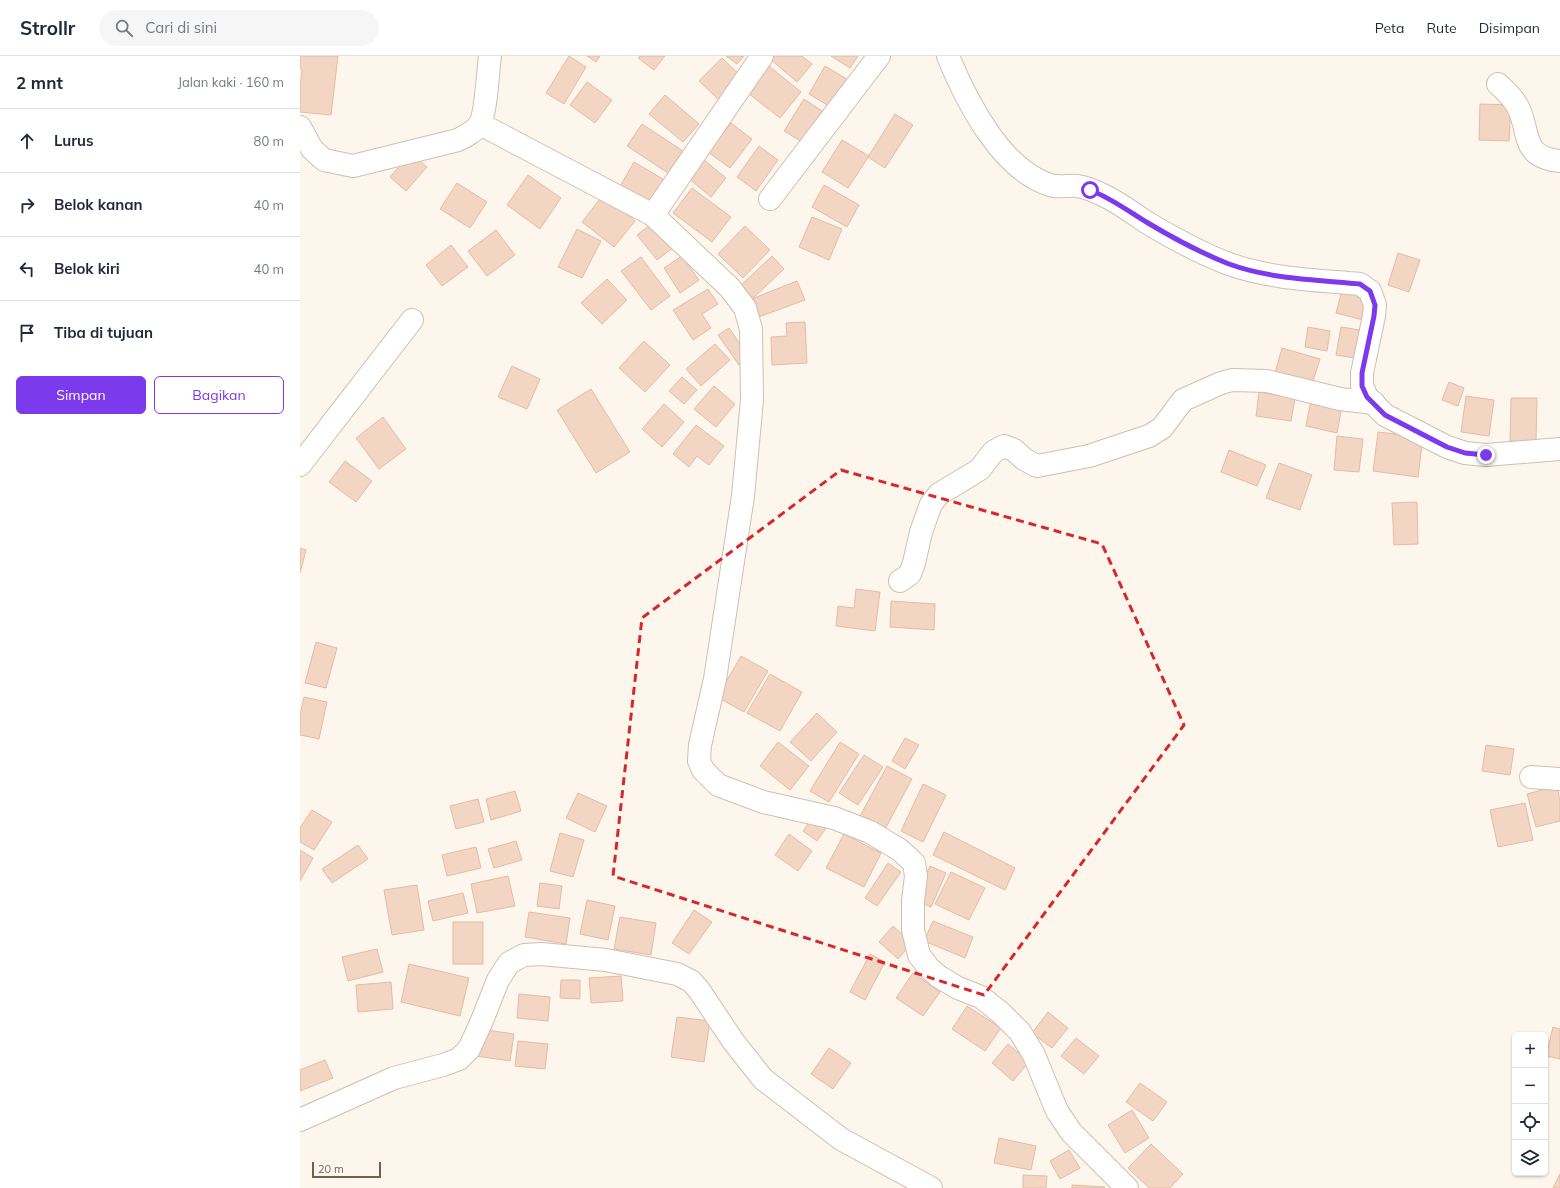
<!DOCTYPE html>
<html lang="id">
<head>
<meta charset="utf-8">
<style>
  body { margin:0; font-family:Mulish,sans-serif; background:#f6f6f7; color:#1f2937 }
  .controls { position:absolute; right:12px; bottom:12px; display:grid; overflow:hidden; border-radius:6px; box-shadow:0 1px 3px #0004 }
  .controls button { width:36px; height:36px; display:grid; place-items:center; padding:0; border:0; border-bottom:1px solid #e0e1e3; background:#fff; color:#1f2937; font:20px sans-serif }
  .scale { position:absolute; left:12px; bottom:10px; width:69px; box-sizing:border-box; padding-left:4px; border:2px solid #7a5c4d; border-top:0; font-size:11px; line-height:14px; white-space:nowrap; color:#7a5c4d; -webkit-text-stroke:3px #fffaf3; paint-order:stroke }
  .stop { position:absolute; width:12px; height:12px; margin:-9px; border:3px solid #7c3aed; border-radius:50%; background:#fff }
  .stop.end { background:#7c3aed; border-color:#fff; box-shadow:0 1px 4px #0008 }
  .list { margin:0; padding:0; list-style:none }
  h2 { display:flex; justify-content:space-between; align-items:center; height:52px; margin:0; padding:0 16px; font-size:17px }
  h2 small { font-size:13px; font-weight:400; color:#747a83 }
  .list li { display:grid; grid-template-columns:26px 1fr auto; gap:12px; align-items:center; box-sizing:border-box; height:64px; padding:0 16px; border-top:1px solid #e0e1e3 }
  .list b { display:block; font-size:15px; white-space:nowrap }
  .list em { font-size:13px; font-style:normal; color:#747a83 }
  .actions { display:flex; gap:8px; padding:12px 16px }
  .actions a { flex:1; padding:9px 0; border:1px solid #7c3aed; border-radius:6px; text-align:center; font-size:14px; color:#7c3aed }
  .actions .main { background:#7c3aed; color:#fff }
  .icon { flex:none; width:22px; height:22px; fill:none; stroke:currentColor; stroke-width:2; stroke-linecap:round; stroke-linejoin:round }
  .map { position:relative; flex:none; width:1260px; height:1132px; overflow:hidden }
  header { display:flex; align-items:center; gap:24px; box-sizing:border-box; height:56px; padding:0 20px; background:#fff; border-bottom:1px solid #e0e1e3 }
  header strong { font-size:19px }
  nav { display:flex; gap:22px; margin-inline-start:auto; font-size:14px }
  .search { width:280px; height:36px; background:#f6f6f7; display:flex; align-items:center; gap:10px; box-sizing:border-box; padding:0 14px; border-radius:22px; color:#747a83; font-size:15px }
  main { display:flex }
  aside { flex:1; background:#fff }
  .map>svg:first-child { display:block }
</style>
</head>
<body>
<header>
<strong>Strollr</strong>
<div class="search"><svg class="icon" aria-label="search" viewBox="0 0 24 24"><circle cx="10" cy="10" r="6"/><path d="M15 15l6 6"/></svg>Cari di sini</div>
<nav><a>Peta</a><a>Rute</a><a>Disimpan</a></nav>
</header>
<main>
<aside>
<h2>2 mnt<small>Jalan kaki · 160 m</small></h2>
<ul class="list">
<li><svg class="icon" aria-label="ahead" viewBox="0 0 24 24"><path d="M12 20V5M6 11l6-6 6 6"/></svg><div><b>Lurus</b></div><em>80 m</em></li>
<li><svg class="icon" aria-label="right" viewBox="0 0 24 24"><path d="M7 20v-9h11M14 6l5 5-5 5"/></svg><div><b>Belok kanan</b></div><em>40 m</em></li>
<li><svg class="icon" aria-label="left" viewBox="0 0 24 24"><path d="M17 20v-9H6M10 6l-5 5 5 5"/></svg><div><b>Belok kiri</b></div><em>40 m</em></li>
<li><svg class="icon" aria-label="arrive" viewBox="0 0 24 24"><path d="M6 21V4h12l-3 4 3 4H6"/></svg><div><b>Tiba di tujuan</b></div></li>
</ul>
<div class="actions"><a class="main">Simpan</a><a>Bagikan</a></div>
</aside>
<div class="map">
<svg width="1260" height="1132" viewBox="0 0 1260 1132">
  <rect width="100%" height="100%" fill="#fdf6ec"/>
  <g fill="#f3d5c3" stroke="#e6bba3">
    <path d="M0,0H38L31,59L0,56V32L2,13H0Z"/>
    <path d="M269,0L286,11L264,48L246,37Z"/>
    <path d="M287,0H300L296,6Z"/>
    <path d="M340,0H365L354,14L338,2Z"/>
    <path d="M426,0H444L437,8Z"/>
    <path d="M471,0H502L512,8L497,26L469,2Z"/>
    <path d="M531,0H558L550,12Z"/>
    <path d="M422,2L445,24L422,47L399,25Z"/>
    <path d="M469,10L501,36L480,62L448,37Z"/>
    <path d="M525,10L550,25L534,53L509,38Z"/>
    <path d="M287,26L312,44L295,67L270,49Z"/>
    <path d="M365,39L399,68L383,86L349,58Z"/>
    <path d="M504,43L522,55L502,86L484,75Z"/>
    <path d="M1180,48L1211,49L1209,85L1179,84Z"/>
    <path d="M595,58L613,69L585,112L568,101Z"/>
    <path d="M431,67L452,83L430,112L408,96Z"/>
    <path d="M342,68L383,95L368,117L327,90Z"/>
    <path d="M542,84L569,100L548,132L522,116Z"/>
    <path d="M459,90L478,104L456,135L437,121Z"/>
    <path d="M111,97L127,111L106,135L90,121Z"/>
    <path d="M403,103L426,122L411,141L387,121Z"/>
    <path d="M334,106L368,126L353,152L319,132Z"/>
    <path d="M228,119L261,142L240,173L207,149Z"/>
    <path d="M157,127L187,146L170,172L140,153Z"/>
    <path d="M524,129L559,149L547,171L512,151Z"/>
    <path d="M392,132L431,161L412,186L373,157Z"/>
    <path d="M303,139L335,165L314,191L282,166Z"/>
    <path d="M512,161L542,173L529,204L499,191Z"/>
    <path d="M354,166L374,191L357,204L337,179Z"/>
    <path d="M445,170L470,194L443,222L418,198Z"/>
    <path d="M277,173L301,185L282,222L258,211Z"/>
    <path d="M196,174L215,199L187,220L168,195Z"/>
    <path d="M151,189L168,211L142,230L126,209Z"/>
    <path d="M1098,197L1120,204L1109,236L1088,229Z"/>
    <path d="M382,200L399,224L380,237L364,212Z"/>
    <path d="M472,200L484,213L452,243L440,230Z"/>
    <path d="M341,201L370,240L351,254L321,215Z"/>
    <path d="M307,223L327,244L302,268L281,247Z"/>
    <path d="M497,225L505,244L456,262L449,244Z"/>
    <path d="M408,233L418,248L402,258L411,272L393,284L373,254Z"/>
    <path d="M1042,234L1070,241L1063,264L1036,257Z"/>
    <path d="M505,266L507,307L472,309L471,281L487,280L486,267Z"/>
    <path d="M1008,271L1030,275L1027,295L1005,291Z"/>
    <path d="M1041,271L1066,275L1061,303L1036,299Z"/>
    <path d="M429,272L449,301L439,309L418,279Z"/>
    <path d="M344,285L370,309L345,336L319,312Z"/>
    <path d="M415,288L430,304L401,330L386,313Z"/>
    <path d="M982,292L1020,303L1012,328L975,317Z"/>
    <path d="M212,310L240,323L227,353L198,341Z"/>
    <path d="M382,321L397,334L384,348L369,335Z"/>
    <path d="M1149,326L1164,332L1158,350L1142,344Z"/>
    <path d="M414,330L435,348L416,371L394,353Z"/>
    <path d="M291,333L330,396L296,417L257,354Z"/>
    <path d="M959,336L995,342L991,365L956,360Z"/>
    <path d="M1166,340L1194,344L1189,380L1161,376Z"/>
    <path d="M1211,342H1237L1236,386L1210,385Z"/>
    <path d="M1011,344L1042,350L1037,377L1006,370Z"/>
    <path d="M364,348L384,366L362,391L342,373Z"/>
    <path d="M83,361L106,393L79,413L56,382Z"/>
    <path d="M396,369L424,390L409,409L397,400L389,411L373,398Z"/>
    <path d="M1078,376L1123,381L1118,421L1073,415Z"/>
    <path d="M1037,380L1063,383L1059,416L1034,414Z"/>
    <path d="M929,394L966,409L957,430L921,416Z"/>
    <path d="M45,405L72,425L56,446L29,426Z"/>
    <path d="M979,407L1012,419L1000,454L966,442Z"/>
    <path d="M1117,446L1118,488L1094,489L1092,447Z"/>
    <path d="M0,492L6,494L0,517Z"/>
    <path d="M556,533L580,536L575,575L536,570L538,550L554,552Z"/>
    <path d="M591,545L635,548L634,574L590,571Z"/>
    <path d="M16,586L37,592L26,632L5,627Z"/>
    <path d="M441,600L468,615L444,656L417,641Z"/>
    <path d="M470,618L502,636L480,675L447,657Z"/>
    <path d="M4,641L27,646L19,683L0,679V659Z"/>
    <path d="M517,657L537,676L511,705L490,686Z"/>
    <path d="M605,682L619,689L605,713L592,705Z"/>
    <path d="M478,686L509,710L490,734L460,710Z"/>
    <path d="M540,686L559,698L529,746L510,735Z"/>
    <path d="M1186,689L1214,693L1210,719L1182,715Z"/>
    <path d="M564,699L583,711L558,749L539,737Z"/>
    <path d="M587,710L612,723L584,775L559,762Z"/>
    <path d="M623,728L646,739L623,786L601,775Z"/>
    <path d="M1257,730L1260,744V765L1236,771L1227,738Z"/>
    <path d="M215,735L221,755L191,764L186,743Z"/>
    <path d="M278,737L307,750L295,776L266,762Z"/>
    <path d="M178,743L184,766L156,773L150,750Z"/>
    <path d="M1225,747L1233,784L1198,791L1190,754Z"/>
    <path d="M12,754L32,766L14,794L0,786V772Z"/>
    <path d="M513,761L527,771L517,785L503,775Z"/>
    <path d="M644,776L715,812L705,834L633,799Z"/>
    <path d="M260,777L284,784L273,821L250,815Z"/>
    <path d="M489,778L512,795L498,815L475,799Z"/>
    <path d="M544,778L581,797L564,831L526,812Z"/>
    <path d="M216,785L222,804L194,812L188,793Z"/>
    <path d="M58,789L68,803L32,827L22,813Z"/>
    <path d="M176,791L181,812L147,820L142,799Z"/>
    <path d="M0,794L13,802L0,825Z"/>
    <path d="M588,807L601,816L577,850L565,842Z"/>
    <path d="M630,810L646,817L631,851L615,844Z"/>
    <path d="M651,816L685,832L669,864L635,848Z"/>
    <path d="M208,820L215,850L177,857L171,828Z"/>
    <path d="M240,827L262,830L259,853L237,850Z"/>
    <path d="M117,829L124,874L92,879L84,834Z"/>
    <path d="M163,837L168,857L133,865L128,845Z"/>
    <path d="M287,844L315,850L308,884L280,878Z"/>
    <path d="M394,854L412,866L389,898L372,887Z"/>
    <path d="M229,856L270,862L266,888L225,881Z"/>
    <path d="M320,861L356,867L351,899L314,893Z"/>
    <path d="M633,865L673,881L665,902L624,885Z"/>
    <rect x="153" y="866" width="30" height="42"/>
    <path d="M593,870L612,887L598,903L579,886Z"/>
    <path d="M77,893L83,916L48,925L42,901Z"/>
    <path d="M570,898L585,906L565,944L550,936Z"/>
    <path d="M109,908L169,922L160,960L101,946Z"/>
    <path d="M613,917L640,936L623,960L596,942Z"/>
    <path d="M321,920L323,945L291,947L289,922Z"/>
    <path d="M261,924H280V943L260,942Z"/>
    <path d="M91,926L93,953L58,956L56,929Z"/>
    <path d="M219,938L250,941L248,965L217,962Z"/>
    <path d="M667,950L701,972L685,995L652,973Z"/>
    <path d="M748,956L768,972L752,992L732,977Z"/>
    <path d="M377,961L410,965L404,1006L371,1001Z"/>
    <path d="M1253,971L1260,973V1003L1246,1000Z"/>
    <path d="M180,973L214,978L210,1005L176,1000Z"/>
    <path d="M776,982L799,1000L784,1018L761,1000Z"/>
    <path d="M218,985L248,988L245,1013L215,1010Z"/>
    <path d="M708,988L729,1006L713,1025L692,1007Z"/>
    <path d="M529,992L551,1007L533,1033L511,1018Z"/>
    <path d="M25,1004L33,1022L0,1035V1014Z"/>
    <path d="M840,1027L867,1046L853,1065L826,1046Z"/>
    <path d="M832,1054L849,1082L825,1097L808,1069Z"/>
    <path d="M699,1082L736,1090L731,1114L694,1107Z"/>
    <path d="M851,1088L883,1118L870,1132H849L828,1112Z"/>
    <path d="M769,1094L780,1112L760,1123L750,1105Z"/>
    <path d="M1260,1118V1132H1253Z"/>
    <path d="M723,1119L747,1120L746,1132H723Z"/>
    <path d="M772,1129L805,1131L804,1132H772Z"/>
  </g>
  <g fill="none" stroke-linecap="round" stroke-linejoin="round">
    <defs>
      <g id="street">
        <path d="M648,0C666,44 701,114 750,129C759,132 768,129 777,130C786,131 797,136 805,140C819,147 833,157 846,166C871,181 902,198 929,208C971,223 1017,224 1060,228L1070,235L1075,249L1074,260L1062,317V330L1067,341L1085,359L1147,391L1165,397L1186,399L1260,393"/>
        <path d="M1198,28C1206,35 1213,42 1218,51C1231,77 1220,101 1260,105"/>
        <path d="M180,68L353,159L430,232L445,252L451,273L452,344L443,440L415,623L400,689L399,705L403,714L418,729L463,746L534,762L570,776L600,794L614,807L616,820L613,845V874L619,899L629,912L638,920L658,932L681,941L701,957L720,976L734,999L757,1055L771,1076L827,1132"/>
        <path d="M0,71L12,93L24,104L53,110L158,84C166,80 174,76 179,69C186,60 188,14 190,0"/>
        <path d="M470,143L579,0"/>
        <path d="M353,159L462,0"/>
        <path d="M0,409L112,264"/>
        <path d="M600,525L610,518L614,507L621,476L631,448L639,438L669,420L680,413L693,396L704,390L714,394L724,403L737,410L789,400L849,380L862,372L883,344L921,327L932,324L967,325L1040,343L1074,347"/>
        <path d="M1231,721L1260,723"/>
        <path d="M0,1064L94,1022L143,1009L159,1003L169,993L181,967L198,924L209,907L224,899L241,898L306,904L377,918L391,925L399,934L433,985L463,1023L541,1083L631,1132"/>
      </g>
    </defs>
    <use href="#street" stroke="#d1beb0" stroke-width="24"/>
    <use href="#street" stroke="#fff" stroke-width="22"/>
  </g>
  <g fill="none" stroke-linecap="round" stroke-linejoin="round">
    <path stroke="#7c3aed" stroke-width="5" d="M790,134C811,142 828,155 848,167C873,182 901,197 929,208C970,223 1017,224 1060,228L1070,235L1075,249L1074,260L1062,317V330L1067,341L1085,359L1147,391L1165,397L1186,399"/>
  </g>
  <path fill="none" stroke="#d62828" stroke-width="3" stroke-dasharray="8 5" stroke-linejoin="round" d="M541,414L802,488L884,669L684,939L313,820L342,562Z"/>
</svg>
<div class="controls">
<button>+</button>
<button>−</button>
<button><svg class="icon" aria-label="locate" viewBox="0 0 24 24"><circle cx="12" cy="12" r="6"/><path d="M12 2v4M12 18v4M2 12h4M18 12h4"/></svg></button>
<button><svg class="icon" aria-label="layers" viewBox="0 0 24 24"><path d="M12 4l9 5-9 5-9-5zM3 14l9 5 9-5"/></svg></button>
</div>
<div class="scale">20 m</div>
<div class="stop" style="left:790px;top:134px"></div>
<div class="stop end" style="left:1186px;top:399px"></div>
</div>
</main>
</body>
</html>
